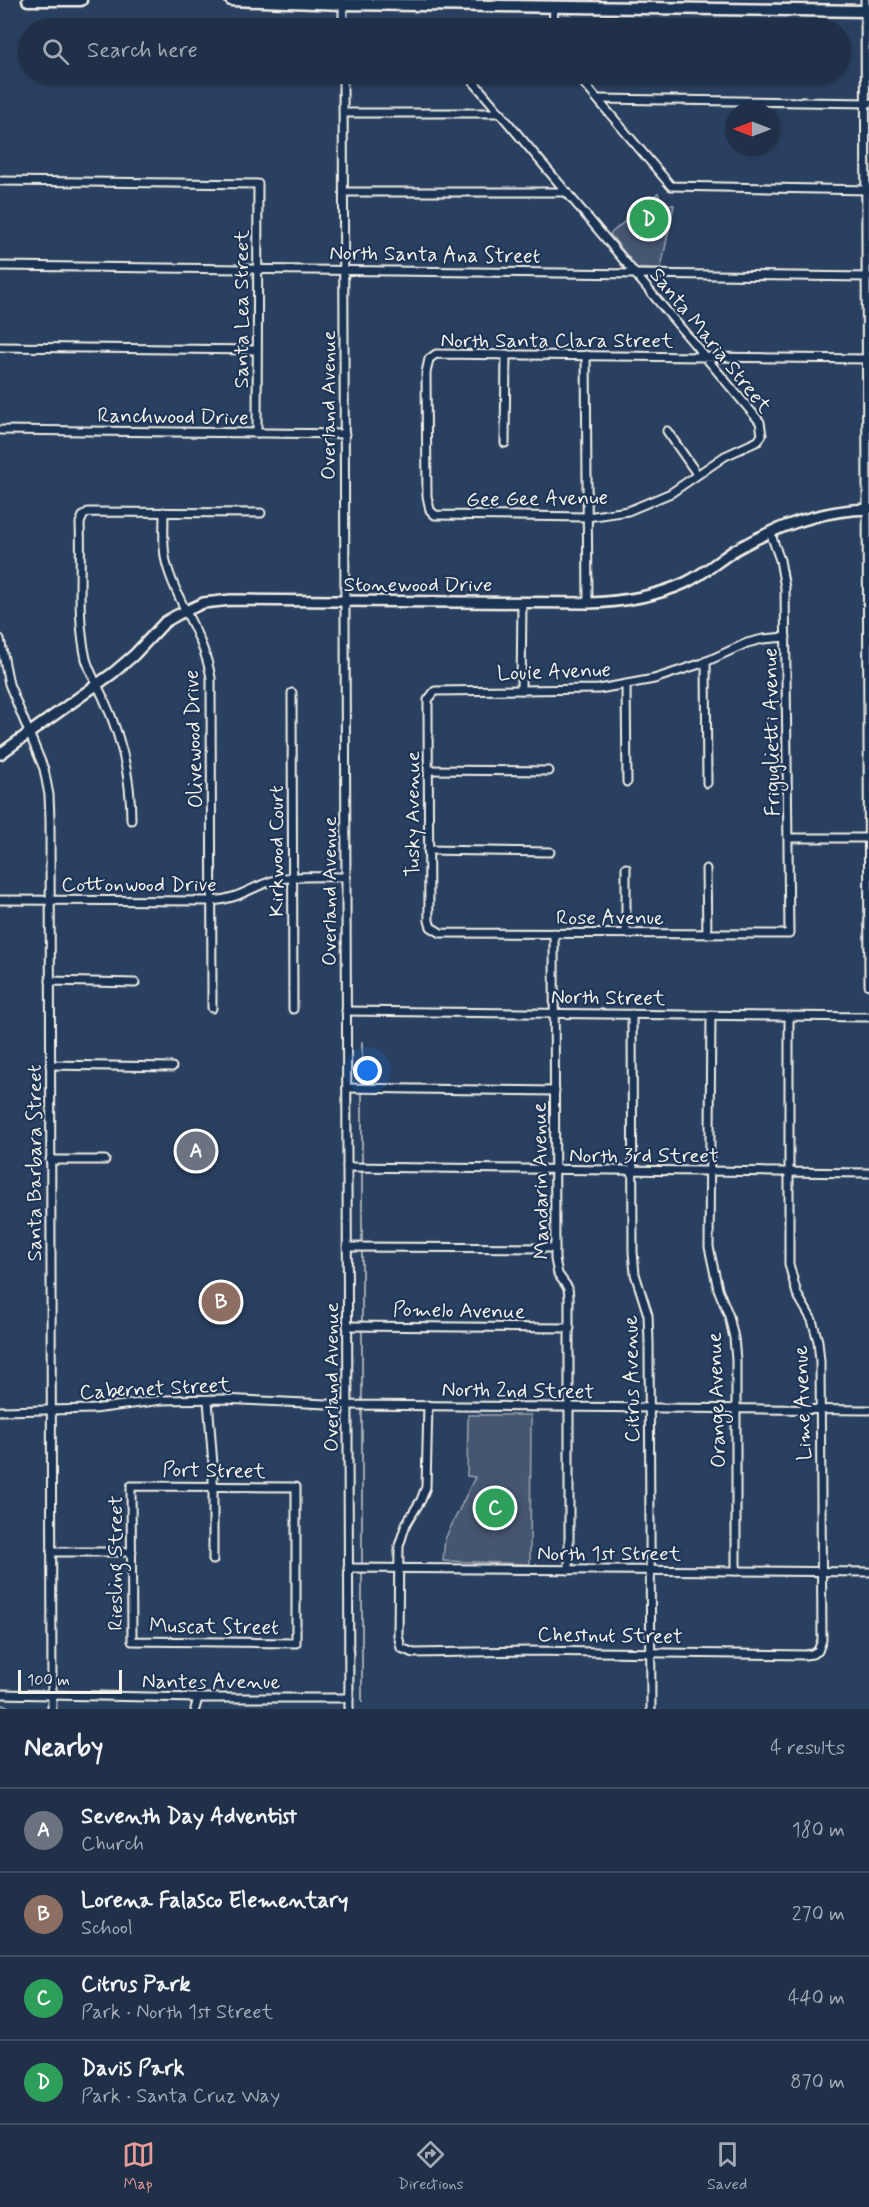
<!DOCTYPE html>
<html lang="en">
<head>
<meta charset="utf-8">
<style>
  body { margin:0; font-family:Mynerve,sans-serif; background:#28384f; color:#f1f3f6 }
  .compass { position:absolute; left:725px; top:102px; width:54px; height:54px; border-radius:50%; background:#203048; box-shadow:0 2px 4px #0004; rotate:270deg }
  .scale { position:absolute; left:18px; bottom:15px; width:104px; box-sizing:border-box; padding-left:6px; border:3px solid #f4f1e8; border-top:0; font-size:16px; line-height:21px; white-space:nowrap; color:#f4f1e8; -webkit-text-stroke:4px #1d3557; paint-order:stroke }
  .you { position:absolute; left:368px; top:1071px; width:21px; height:21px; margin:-15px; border:4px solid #fff; border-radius:50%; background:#1a73e8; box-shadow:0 0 0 9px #1a73e833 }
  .badge { display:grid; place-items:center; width:39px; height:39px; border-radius:50%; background:#e69b98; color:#fff; font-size:20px; font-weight:700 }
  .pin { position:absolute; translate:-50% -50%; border:3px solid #fff; box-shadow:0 2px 6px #0006 }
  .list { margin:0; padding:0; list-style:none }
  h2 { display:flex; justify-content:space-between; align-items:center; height:78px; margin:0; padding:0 24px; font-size:26px }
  h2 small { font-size:20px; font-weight:400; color:#a2a9b4 }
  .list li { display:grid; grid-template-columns:39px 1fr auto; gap:18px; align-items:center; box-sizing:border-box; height:84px; padding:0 24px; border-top:2px solid #3d4b60 }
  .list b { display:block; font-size:22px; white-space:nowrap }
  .list p { margin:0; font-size:20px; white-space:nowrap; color:#a2a9b4 }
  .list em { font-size:20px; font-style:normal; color:#a2a9b4 }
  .icon { flex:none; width:33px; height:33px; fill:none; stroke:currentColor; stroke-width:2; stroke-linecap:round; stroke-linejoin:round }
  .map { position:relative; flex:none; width:869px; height:1709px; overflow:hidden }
  .search { position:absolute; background:#203048; box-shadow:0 2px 4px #0004; left:18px; right:18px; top:18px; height:66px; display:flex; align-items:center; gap:15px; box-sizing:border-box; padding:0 21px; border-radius:33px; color:#a2a9b4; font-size:22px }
  .sheet { height:414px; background:#203048 }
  nav { display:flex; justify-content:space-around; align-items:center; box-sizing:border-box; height:84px; border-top:2px solid #3d4b60; background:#203048; font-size:16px; color:#a2a9b4 }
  nav a { display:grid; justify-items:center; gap:3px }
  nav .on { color:#e69b98 }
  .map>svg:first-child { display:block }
</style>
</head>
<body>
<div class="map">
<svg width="869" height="1709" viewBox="0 0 869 1709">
  <rect width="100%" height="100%" fill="#2a4060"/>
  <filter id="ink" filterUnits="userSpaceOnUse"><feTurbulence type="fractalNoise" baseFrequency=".0167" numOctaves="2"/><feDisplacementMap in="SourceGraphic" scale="12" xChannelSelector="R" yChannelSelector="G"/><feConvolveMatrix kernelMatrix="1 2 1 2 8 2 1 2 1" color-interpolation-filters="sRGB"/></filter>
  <g filter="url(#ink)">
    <g fill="#445771" stroke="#9ca4ac" stroke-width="1.5">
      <path d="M658,193C660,202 665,205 674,205L661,268H637L610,234Z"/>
      <path d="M468,1415H531L530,1564L443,1561L445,1539L475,1477L467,1476Z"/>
    </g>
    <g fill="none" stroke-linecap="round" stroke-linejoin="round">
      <g stroke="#a1a8b0" stroke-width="2">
        <path d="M362,1042V1702"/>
        <path d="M0,1705L7,1706L9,1709"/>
      </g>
      <defs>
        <g id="street">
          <path d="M865,0L869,985"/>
          <path d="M343,1V28"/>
          <path d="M553,28L554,7"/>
          <path d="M343,74L349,1709"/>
          <path d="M467,74L760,422L762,435L758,441L725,456L671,493L628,511L587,517L435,515L430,510L427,496L426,373L429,359L436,354L869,359"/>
          <path d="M576,74L671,186L869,190"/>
          <path d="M598,99L869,103"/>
          <path d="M344,113H501"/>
          <path d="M0,181L258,184L257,433"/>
          <path d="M344,192H567"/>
          <path d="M0,266L869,277"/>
          <path d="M0,347L257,350"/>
          <path d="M586,355L588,603"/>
          <path d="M0,430L345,434"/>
          <path d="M667,431L697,474"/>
          <path d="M505,443L506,354"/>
          <path d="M164,512C164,531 162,551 168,569C180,608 204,636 211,678L212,1008"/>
          <path d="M770,532L780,560L785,588L789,934L441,933L431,927L429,921L428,708V700L435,691L599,689L654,679L703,663L747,643L763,639L786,637"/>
          <path d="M0,639L9,684L44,769L49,795L50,819L52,1709"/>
          <path d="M706,661L707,783"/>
          <path d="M626,685L627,782"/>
          <path d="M521,690L522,602"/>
          <path d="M292,693L293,1009"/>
          <path d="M428,770L549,771"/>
          <path d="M131,820C131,777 121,736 103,697C97,684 90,673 86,659C76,614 82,568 80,523L83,516L88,512L261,513"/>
          <path d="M789,838H869"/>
          <path d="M428,850L550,852"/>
          <path d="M706,869L707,934"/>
          <path d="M0,900L212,901C239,899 251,887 275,880C297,875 323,877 346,877"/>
          <path d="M554,933L555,1259L558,1274L568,1288L569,1297V1570"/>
          <path d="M626,933V868"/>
          <path d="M50,981L135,983"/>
          <path d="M346,1011L869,1017"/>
          <path d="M632,1014L633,1252L635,1274L648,1315L649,1342L651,1709"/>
          <path d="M711,1015L709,1247L718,1289L729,1316L734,1338L736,1360V1571"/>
          <path d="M50,1065L172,1067"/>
          <path d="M347,1088L555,1091"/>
          <path d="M50,1160H105"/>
          <path d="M347,1167L869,1173"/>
          <path d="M347,1247L555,1248"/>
          <path d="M347,1326L570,1328"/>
          <path d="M208,1400L213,1465V1560"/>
          <path d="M428,1405L426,1487L421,1500L406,1524L399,1546L398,1635L401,1648L414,1653L529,1651L805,1655L812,1654L818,1651L822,1640L820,1361L818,1341L812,1320L797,1294L789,1264V1016"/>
          <path d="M0,1411L94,1409L162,1400L223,1399L348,1405L869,1410"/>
          <path d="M131,1486L296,1487V1643L132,1641Z"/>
          <path d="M51,1552H132"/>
          <path d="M348,1568L869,1572"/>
          <path d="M0,1694L198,1698H349"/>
          <path d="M195,1709L198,1698"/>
        </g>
        <path id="secondary" d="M0,754L113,673L134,655L165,622L177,615L203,603L231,600L588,603C622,602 654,597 685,583C704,574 718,561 735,550C777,526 821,510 869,509"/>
        <g id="primary">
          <path d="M28,0H81"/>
          <path d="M231,0L343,4L869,11"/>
        </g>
      </defs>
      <use href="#street" stroke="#f4f1e8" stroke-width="11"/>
      <use href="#secondary" stroke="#f4f1e8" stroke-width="14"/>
      <use href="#primary" stroke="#f4f1e8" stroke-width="15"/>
      <use href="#street" stroke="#1d3557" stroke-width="7"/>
      <use href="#secondary" stroke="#1d3557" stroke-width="9"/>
      <use href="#primary" stroke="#1d3557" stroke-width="10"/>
    </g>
  </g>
  <g text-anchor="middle" stroke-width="4.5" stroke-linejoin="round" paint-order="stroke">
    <g font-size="21" fill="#f4f1e8" stroke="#1d3557">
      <text transform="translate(435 254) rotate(1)" y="7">North Santa Ana Street</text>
      <text transform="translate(241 309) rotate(-90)" y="7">Santa Lea Street</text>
      <text x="557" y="347">North Santa Clara Street</text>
      <text transform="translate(711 340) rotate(51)" y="7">Santa Maria Street</text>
      <text transform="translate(328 405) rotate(-90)" y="7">Overland Avenue</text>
      <text transform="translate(173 416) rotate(1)" y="7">Ranchwood Drive</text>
      <text transform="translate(537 498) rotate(-1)" y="7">Gee Gee Avenue</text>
      <text x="418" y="591">Stonewood Drive</text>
      <text transform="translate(554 671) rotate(-2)" y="7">Louie Avenue</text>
      <text transform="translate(771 732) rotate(-91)" y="7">Friguglietti Avenue</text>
      <text transform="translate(193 739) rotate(-92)" y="7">Olivewood Drive</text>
      <text transform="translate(412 814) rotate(-90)" y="7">Tusky Avenue</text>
      <text transform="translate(276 851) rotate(-90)" y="7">Kirkwood Court</text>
      <text x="139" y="891">Cottonwood Drive</text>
      <text transform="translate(329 891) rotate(-90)" y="7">Overland Avenue</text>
      <text x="610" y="924">Rose Avenue</text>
      <text transform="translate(608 997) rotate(1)" y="7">North Street</text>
      <text x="644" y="1162">North 3rd Street</text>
      <text transform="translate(34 1163) rotate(-90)" y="7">Santa Barbara Street</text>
      <text transform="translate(540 1181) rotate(-91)" y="7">Mandarin Avenue</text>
      <text transform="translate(459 1310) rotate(1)" y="7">Pomelo Avenue</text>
      <text transform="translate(331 1377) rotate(-90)" y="7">Overland Avenue</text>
      <text transform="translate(631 1379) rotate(-91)" y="7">Citrus Avenue</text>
      <text transform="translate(155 1388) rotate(-3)" y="7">Cabernet Street</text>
      <text transform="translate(518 1390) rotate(1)" y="7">North 2nd Street</text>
      <text transform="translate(716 1400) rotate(-92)" y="7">Orange Avenue</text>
      <text transform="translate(802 1403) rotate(-92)" y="7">Lime Avenue</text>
      <text transform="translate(214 1470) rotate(1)" y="7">Port Street</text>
      <text x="609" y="1560">North 1st Street</text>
      <text transform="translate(115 1563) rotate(-90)" y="7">Riesling Street</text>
      <text transform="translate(214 1626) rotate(1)" y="7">Muscat Street</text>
      <text transform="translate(610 1635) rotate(1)" y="7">Chestnut Street</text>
      <text x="211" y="1688">Nantes Avenue</text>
    </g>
  </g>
</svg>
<svg class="compass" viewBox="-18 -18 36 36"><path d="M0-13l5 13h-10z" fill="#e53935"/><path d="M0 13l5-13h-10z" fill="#a2a9b4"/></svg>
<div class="scale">100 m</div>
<div class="you"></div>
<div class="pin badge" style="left:196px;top:1151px;background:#6b7280">A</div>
<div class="pin badge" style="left:221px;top:1302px;background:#8d6e63">B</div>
<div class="pin badge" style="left:495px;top:1508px;background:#2e9e5b">C</div>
<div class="pin badge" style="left:649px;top:219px;background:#2e9e5b">D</div>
<div class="search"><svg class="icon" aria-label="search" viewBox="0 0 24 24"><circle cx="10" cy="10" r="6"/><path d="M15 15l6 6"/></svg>Search here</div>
</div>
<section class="sheet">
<h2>Nearby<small>4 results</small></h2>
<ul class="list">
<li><span class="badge" style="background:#6b7280">A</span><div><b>Seventh Day Adventist</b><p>Church</p></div><em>180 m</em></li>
<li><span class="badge" style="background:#8d6e63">B</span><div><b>Lorena Falasco Elementary</b><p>School</p></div><em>270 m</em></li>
<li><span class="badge" style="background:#2e9e5b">C</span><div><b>Citrus Park</b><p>Park · North 1st Street</p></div><em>440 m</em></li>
<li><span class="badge" style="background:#2e9e5b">D</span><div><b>Davis Park</b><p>Park · Santa Cruz Way</p></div><em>870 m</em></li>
</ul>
</section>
<nav>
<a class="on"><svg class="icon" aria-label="map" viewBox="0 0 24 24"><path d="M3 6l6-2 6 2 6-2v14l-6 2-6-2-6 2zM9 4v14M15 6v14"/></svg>Map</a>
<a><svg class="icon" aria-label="directions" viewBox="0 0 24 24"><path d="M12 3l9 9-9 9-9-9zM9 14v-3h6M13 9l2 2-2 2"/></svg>Directions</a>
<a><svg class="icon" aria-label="saved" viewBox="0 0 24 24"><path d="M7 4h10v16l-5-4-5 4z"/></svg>Saved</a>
</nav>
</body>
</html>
